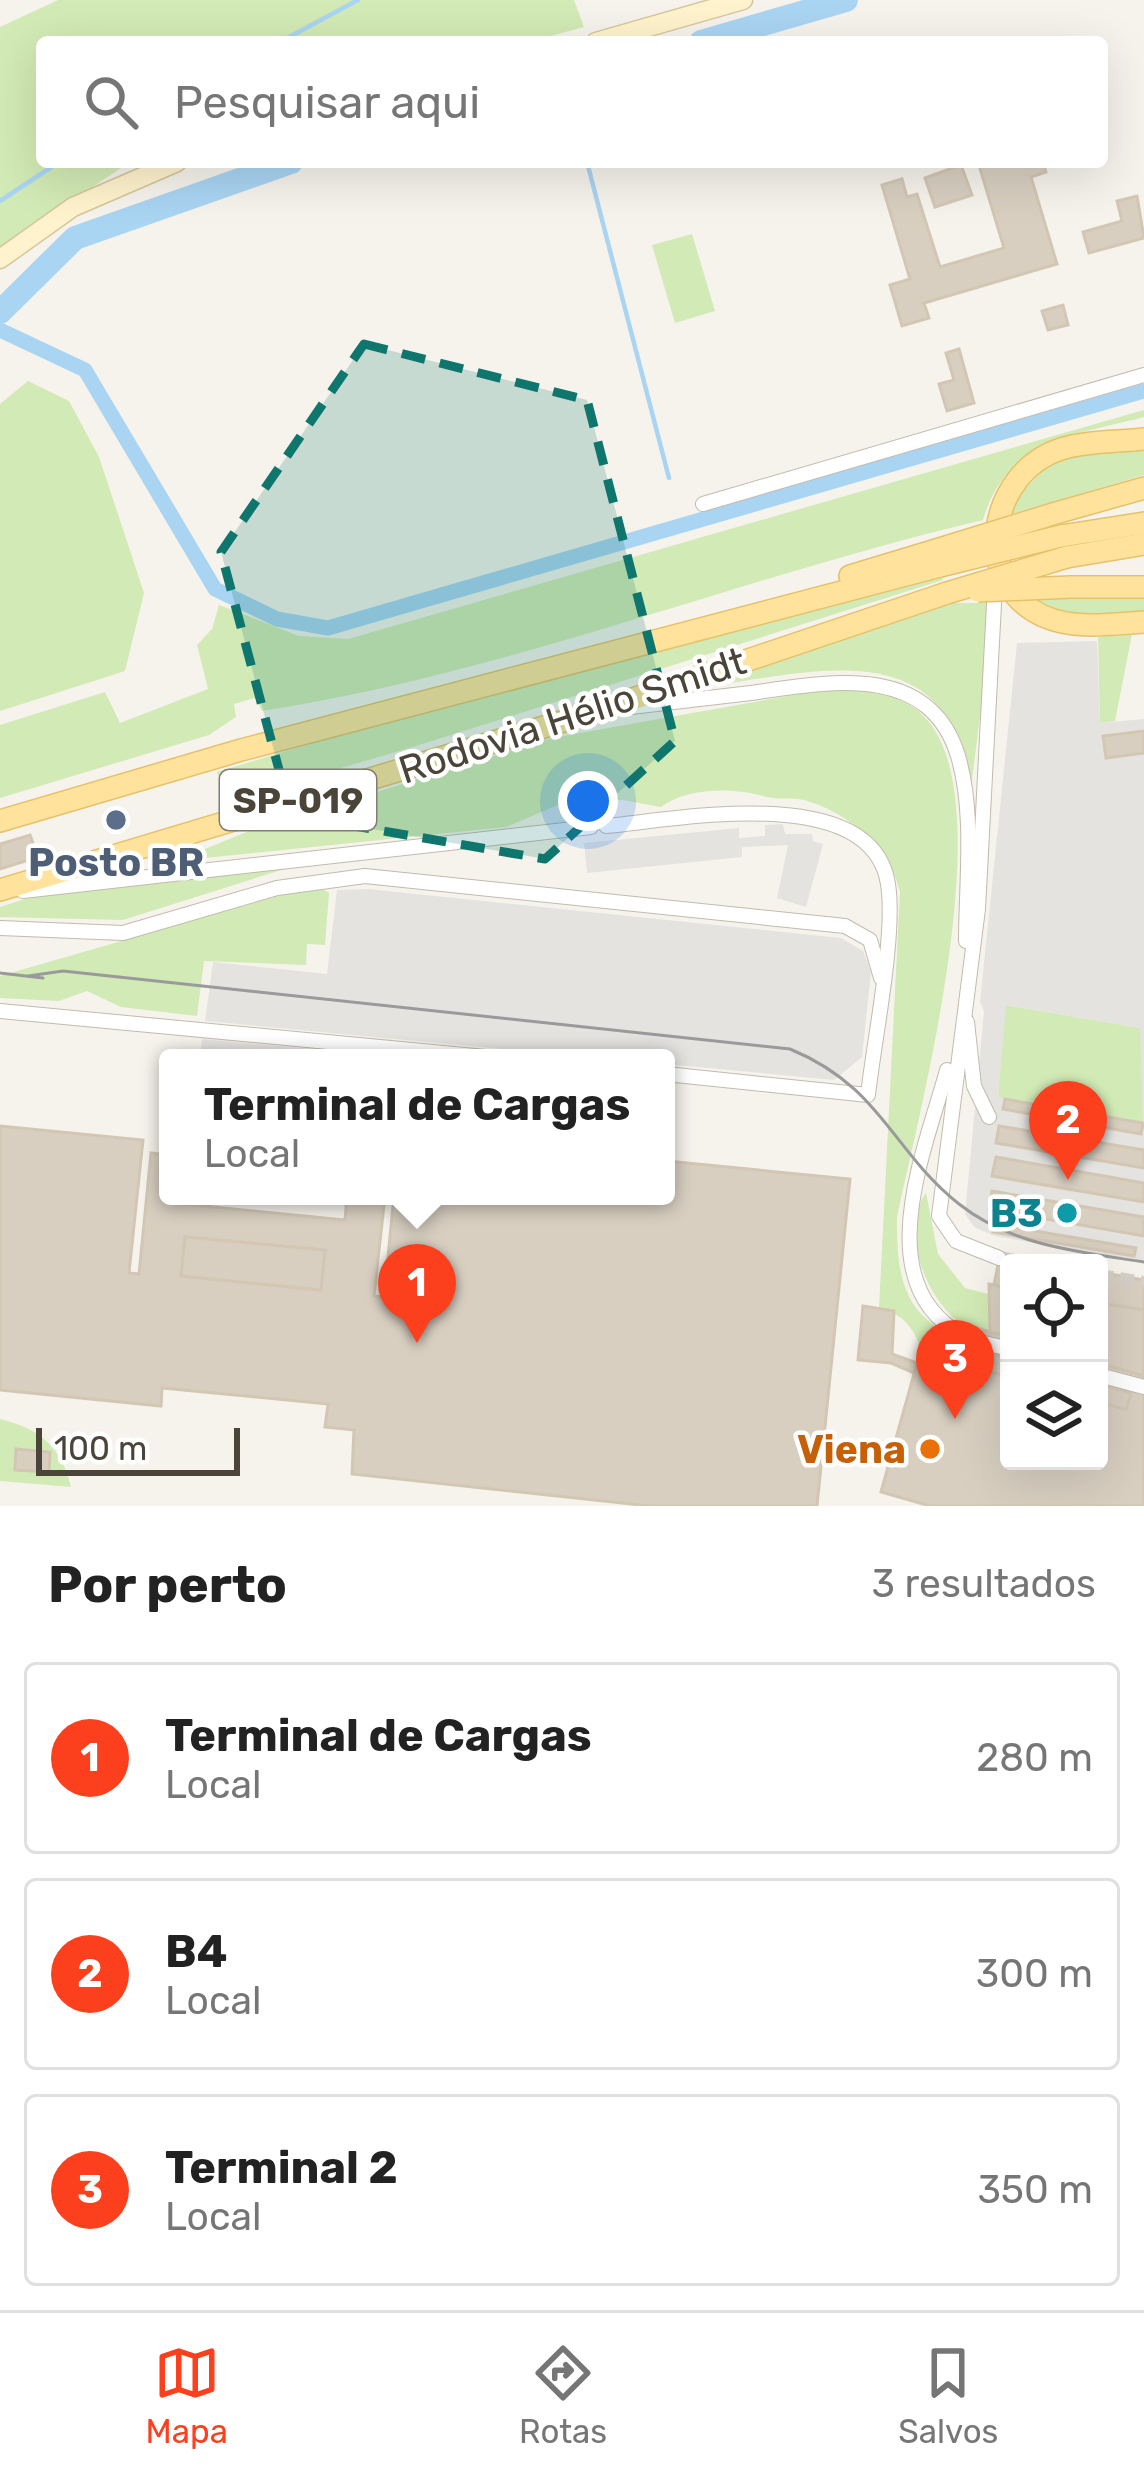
<!DOCTYPE html>
<html lang="pt">
<head>
<meta charset="utf-8">
<style>
  body { margin:0; font-family:Rubik,sans-serif; background:#f6f6f6; color:#222 }
  .controls { position:absolute; right:36px; bottom:36px; display:grid; overflow:hidden; border-radius:12px; box-shadow:0 12px 48px #0002 }
  .controls button { width:108px; height:108px; display:grid; place-items:center; padding:0; border:0; border-bottom:3px solid #e0e0e0; background:#fff; color:#222; font:60px sans-serif }
  .scale { position:absolute; left:36px; bottom:30px; width:204px; box-sizing:border-box; padding-left:12px; border:6px solid #4b4439; border-top:0; font-size:33px; line-height:42px; white-space:nowrap; color:#4b4439; -webkit-text-stroke:9px #fff; paint-order:stroke }
  .you { position:absolute; left:588px; top:801px; width:42px; height:42px; margin:-30px; border:9px solid #fff; border-radius:50%; background:#1a73e8; box-shadow:0 0 0 18px #1a73e833 }
  .badge { display:grid; place-items:center; width:78px; height:78px; border-radius:50%; background:#fc3f1d; color:#fff; font-size:39px; font-weight:700 }
  .pin { position:absolute; translate:-50% -99px; filter:drop-shadow(0 3px 6px #0008) }
  .pin::after { content:''; position:absolute; top:63px; width:42px; height:36px; background:inherit; clip-path:polygon(0 0,100% 0,50% 100%) }
  .popup { position:absolute; left:159px; top:1049px; width:516px; height:156px; box-sizing:border-box; display:grid; place-content:center; border-radius:12px; background:#fff; filter:drop-shadow(0 3px 9px #0005); font-size:39px; white-space:nowrap; color:#767676 }
  .popup b { font-size:45px; color:#222 }
  .popup::after { content:''; position:absolute; left:50%; top:100%; margin-left:-24px; border:24px solid transparent; border-top-color:#fff }
  .list { margin:0; padding:0; list-style:none }
  h2 { display:flex; justify-content:space-between; align-items:center; height:156px; margin:0; padding:0 48px; font-size:51px }
  h2 small { font-size:39px; font-weight:400; color:#767676 }
  .list li { display:grid; grid-template-columns:78px 1fr auto; gap:36px; align-items:center; box-sizing:border-box; height:192px; margin:0 24px 24px; padding:0 24px; border:3px solid #e0e0e0; border-radius:12px }
  .list b { display:block; font-size:45px; white-space:nowrap }
  .list p { margin:0; font-size:39px; white-space:nowrap; color:#767676 }
  .list em { font-size:39px; font-style:normal; color:#767676 }
  .icon { flex:none; width:66px; height:66px; fill:none; stroke:currentColor; stroke-width:2; stroke-linecap:round; stroke-linejoin:round }
  .map { position:relative; flex:none; width:1144px; height:1506px; overflow:hidden }
  .search { position:absolute; background:#fff; box-shadow:0 12px 48px #0002; left:36px; right:36px; top:36px; height:132px; display:flex; align-items:center; gap:30px; box-sizing:border-box; padding:0 42px; border-radius:12px; color:#767676; font-size:45px }
  .sheet { height:804px; background:#fff }
  nav { display:flex; justify-content:space-around; align-items:center; box-sizing:border-box; height:168px; border-top:3px solid #e0e0e0; background:#fff; font-size:33px; color:#767676 }
  nav a { display:grid; justify-items:center; gap:6px }
  nav .on { color:#fc3f1d }
  .map>svg:first-child { display:block }
</style>
</head>
<body>
<div class="map">
<svg width="1144" height="1506" viewBox="0 0 1144 1506">
  <rect width="100%" height="100%" fill="#f6f3ec"/>
  <g fill="#d2eab5">
    <path d="M58,0H574L584,27L529,42H42V162H130L0,249V27Z"/>
    <path d="M692,234L715,311L675,323L652,245Z"/>
    <path d="M28,381L69,401L99,457L144,593L125,671L0,711V404Z"/>
    <path d="M1144,410V417C1073,436 1007,438 983,520C741,577 508,673 262,711L255,698L234,704L236,717L209,735L0,798V725L105,692L120,723L208,689L197,645L212,629L219,605L299,636L348,639Z"/>
    <path d="M1144,444V475L1012,514L1008,507L1055,458Z"/>
    <path d="M942,573L943,580L416,746L266,790L222,792L217,772L436,706Z"/>
    <path d="M1144,591V613C1110,614 1061,623 1034,597Z"/>
    <path d="M951,603H989L990,638L970,795C955,630 820,671 704,687L702,681Z"/>
    <path d="M1132,634L1115,721L1100,723L1098,637Z"/>
    <path d="M827,689C865,689 902,690 928,721C1001,807 919,1112 897,1217C897,1246 897,1276 912,1302C927,1328 972,1343 965,1376L923,1366C922,1339 907,1313 879,1308L900,892C890,847 847,812 804,800C792,797 778,800 767,797C736,788 690,786 661,807L622,800L560,804L506,827L176,861L244,833L552,738Z"/>
    <path d="M297,865L123,920L0,917V907L47,892Z"/>
    <path d="M316,885L329,893L325,945L307,944L306,965L204,961L197,1016L121,1007L87,991L59,1001L0,998V976Z"/>
    <path d="M1005,1005L1141,1028L1143,1123L998,1098Z"/>
    <path d="M926,1193L938,1254L965,1288L988,1294L990,1332C977,1328 976,1334 965,1327C928,1303 898,1232 926,1193Z"/>
    <path d="M0,1419C41,1429 61,1447 71,1487L0,1481Z"/>
  </g>
  <g fill="#e5e3e0" fill-rule="evenodd">
    <path d="M1097,641L1100,723L1144,719V1261L994,1236L974,1227L965,1214L984,1011L980,1002L1017,643ZM1006,1005L1140,1028L1143,1122L998,1097Z"/>
    <path d="M783,824L785,834H812L813,841L823,844L806,907L777,898L788,845L742,847V857L587,873L584,843L739,828V838L765,836V825Z"/>
    <path d="M368,889L841,938L863,951L871,972L862,1057L834,1080L666,1064V1058H597L205,1021L213,962L327,974L337,890Z"/>
    <path d="M202,1039L323,1050V1058H200Z"/>
  </g>
  <g fill="none" stroke-linecap="round" stroke-linejoin="round">
    <g stroke="#a9d4f2" stroke-width="4.5">
      <path d="M280,42L358,0"/>
      <path d="M587,162L669,478"/>
      <path d="M0,201L59,162"/>
    </g>
    <path stroke="#a9d4f2" stroke-width="15" d="M0,330L85,370L215,589L277,619L328,628L1144,391"/>
    <g stroke="#a9d4f2" stroke-width="24">
      <path d="M701,42L846,0"/>
      <path d="M0,312L75,238L291,162"/>
    </g>
  </g>
  <g fill="#d8cfc1" stroke="#d3c7b4" stroke-width="3" fill-rule="evenodd">
    <path d="M978,162H1043L1046,172L1031,177L1057,264L924,303L929,318L902,326L890,285L910,279L882,185L902,179L907,197L917,194L940,267L1004,248Z"/>
    <path d="M961,165L972,195L935,207L925,178Z"/>
    <path d="M1137,196L1144,238L1089,253L1083,232L1122,221L1117,201Z"/>
    <path d="M1063,305L1068,325L1048,330L1042,311Z"/>
    <path d="M959,349L974,403L947,411L939,384L954,380L946,353Z"/>
    <path d="M1144,731V753L1106,758L1103,736Z"/>
    <path d="M30,835L38,857L0,869V844Z"/>
    <path d="M1005,1099L1143,1123L1141,1134L1003,1109Z"/>
    <path d="M0,1126L143,1140L129,1273L139,1274L151,1153L168,1155V1196H184L183,1204L345,1220L347,1196H385L374,1296L384,1297L394,1196H666V1161L850,1179L817,1506H650L352,1474L354,1430L325,1427L328,1404L162,1388L161,1406L0,1390ZM185,1237L325,1250L321,1290L181,1276Z"/>
    <path d="M999,1126L1144,1150V1168L996,1143Z"/>
    <path d="M996,1157L1144,1183V1202L992,1176Z"/>
    <path d="M992,1191L1144,1217V1236L989,1209Z"/>
    <path d="M994,1224L1136,1248L1134,1256L993,1232Z"/>
    <path d="M185,1237L325,1250L321,1290L181,1276Z"/>
    <path d="M1000,1255L1047,1263H1009V1288L994,1285Z"/>
    <path d="M1099,1272L1144,1280V1310L1099,1303Z"/>
    <path d="M989,1284L1009,1288V1337L990,1332Z"/>
    <path d="M1099,1303L1144,1310V1376L1099,1363Z"/>
    <path d="M863,1306L894,1311L892,1354L917,1363L914,1373L891,1363L858,1360Z"/>
    <path d="M976,1328L1009,1337V1461H1099V1363L1144,1376V1506H930L881,1492L917,1363L965,1376Z"/>
    <path d="M979,1351L1009,1359V1377L974,1367Z"/>
    <path d="M1099,1384L1131,1393L1126,1410L1099,1402Z"/>
    <path d="M16,1449L50,1452L49,1472L15,1470Z"/>
  </g>
  <g fill="none" stroke-linecap="round" stroke-linejoin="round">
    <g stroke="#d4d0c8" stroke-width="14" stroke-dasharray="14 7" stroke-linecap="butt">
      <path d="M999,1258L1027,1263"/>
      <path d="M1099,1276L1144,1283"/>
    </g>
    <defs>
      <g id="street">
        <path d="M703,504L1144,375"/>
        <path d="M995,585L978,909L939,1216L956,1241L999,1258"/>
        <path d="M631,707C671,702 711,698 751,693C827,682 929,661 958,756C975,813 966,883 966,941"/>
        <path d="M606,826C676,820 872,780 888,884C896,935 874,1040 868,1095L666,1074"/>
        <path d="M23,891L591,827"/>
        <path d="M0,928L123,933L277,888L365,876L845,926L870,940L881,978"/>
        <path d="M0,1011L496,1058"/>
        <path d="M967,1022L974,1086L989,1117"/>
        <path d="M947,1070C926,1148 866,1285 964,1336C977,1343 995,1345 1009,1349"/>
        <path d="M1099,1375L1144,1387"/>
      </g>
      <g id="secondary">
        <path d="M596,42L743,0"/>
        <path d="M0,259L73,207L177,162"/>
      </g>
      <g id="primary">
        <path d="M1144,439C1118,442 1086,441 1061,449C989,472 969,581 1043,616C1074,630 1111,624 1144,622"/>
        <path d="M1056,513L1144,488"/>
        <path d="M1061,536L1144,523"/>
        <path d="M1067,557L1144,544"/>
        <path d="M850,576L936,550"/>
        <path d="M1071,587H1144"/>
        <path d="M0,821L241,750L940,566"/>
        <path d="M0,890L597,711L947,593"/>
      </g>
    </defs>
    <use href="#street" stroke="#c2bbae" stroke-width="16"/>
    <use href="#secondary" stroke="#d6c79b" stroke-width="21"/>
    <use href="#primary" stroke="#e6c16a" stroke-width="24"/>
    <use href="#street" stroke="#fff" stroke-width="14"/>
    <use href="#secondary" stroke="#fff3cd" stroke-width="18"/>
    <use href="#primary" stroke="#ffe39c" stroke-width="21"/>
    <g stroke="#9a9a9a" stroke-width="3">
      <path d="M0,973L43,978"/>
      <path d="M28,976L63,971L790,1049C882,1087 891,1150 959,1204C1012,1246 1080,1252 1144,1262"/>
    </g>
    <defs>
      <g id="primary-bridge">
        <path d="M936,550L1056,513"/>
        <path d="M940,566L1061,536"/>
        <path d="M978,591L1071,587"/>
        <path d="M947,593L1067,557"/>
      </g>
    </defs>
    <use href="#primary-bridge" stroke="#e6c16a" stroke-width="24" stroke-linecap="butt"/>
    <use href="#primary-bridge" stroke="#ffe39c" stroke-width="21"/>
  </g>
  <path fill="#0f766e" fill-opacity="0.2" stroke="#0f766e" stroke-width="9" stroke-dasharray="24 15" stroke-linejoin="round" d="M364,344L587,400L675,741L545,859L291,815L221,552Z"/>
  <circle fill="#5c6f8a" stroke="#fff" stroke-width="4.5" cx="116" cy="820" r="12"/>
  <circle fill="#0f9aa8" stroke="#fff" stroke-width="4.5" cx="1067" cy="1213" r="12"/>
  <circle fill="#e8710a" stroke="#fff" stroke-width="4.5" cx="930" cy="1449" r="12"/>
  <g text-anchor="middle" stroke-width="9" stroke-linejoin="round" paint-order="stroke">
    <rect fill="#fff" stroke="#817c74" stroke-width="3" x="220" y="770" width="156" height="60" rx="9"/>
    <g font-size="36" font-weight="bold" fill="#4b4439">
      <text x="298" y="813">SP-019</text>
    </g>
    <g font-size="39" fill="#4b4439" stroke="#fff">
      <text transform="translate(572 715) rotate(-18)" y="14">Rodovia Hélio Smidt</text>
    </g>
    <g font-size="39" font-weight="bold" fill="#4e5e75" stroke="#fff">
      <text x="116" y="876">Posto BR</text>
    </g>
    <g font-size="39" font-weight="bold" fill="#0d838f" stroke="#fff" text-anchor="end">
      <text x="1043" y="1227">B3</text>
    </g>
    <g font-size="39" font-weight="bold" fill="#c56008" stroke="#fff" text-anchor="end">
      <text x="906" y="1463">Viena</text>
    </g>
  </g>
</svg>
<div class="controls">
<button><svg class="icon" aria-label="locate" viewBox="0 0 24 24"><circle cx="12" cy="12" r="6"/><path d="M12 2v4M12 18v4M2 12h4M18 12h4"/></svg></button>
<button><svg class="icon" aria-label="layers" viewBox="0 0 24 24"><path d="M12 4l9 5-9 5-9-5zM3 14l9 5 9-5"/></svg></button>
</div>
<div class="scale">100 m</div>
<div class="you"></div>
<div class="pin badge" style="left:417px;top:1343px">1</div>
<div class="popup"><b>Terminal de Cargas</b>Local</div>
<div class="pin badge" style="left:1068px;top:1180px">2</div>
<div class="pin badge" style="left:955px;top:1419px">3</div>
<div class="search"><svg class="icon" aria-label="search" viewBox="0 0 24 24"><circle cx="10" cy="10" r="6"/><path d="M15 15l6 6"/></svg>Pesquisar aqui</div>
</div>
<section class="sheet">
<h2>Por perto<small>3 resultados</small></h2>
<ul class="list">
<li><span class="badge">1</span><div><b>Terminal de Cargas</b><p>Local</p></div><em>280 m</em></li>
<li><span class="badge">2</span><div><b>B4</b><p>Local</p></div><em>300 m</em></li>
<li><span class="badge">3</span><div><b>Terminal 2</b><p>Local</p></div><em>350 m</em></li>
</ul>
</section>
<nav>
<a class="on"><svg class="icon" aria-label="map" viewBox="0 0 24 24"><path d="M3 6l6-2 6 2 6-2v14l-6 2-6-2-6 2zM9 4v14M15 6v14"/></svg>Mapa</a>
<a><svg class="icon" aria-label="directions" viewBox="0 0 24 24"><path d="M12 3l9 9-9 9-9-9zM9 14v-3h6M13 9l2 2-2 2"/></svg>Rotas</a>
<a><svg class="icon" aria-label="saved" viewBox="0 0 24 24"><path d="M7 4h10v16l-5-4-5 4z"/></svg>Salvos</a>
</nav>
</body>
</html>
